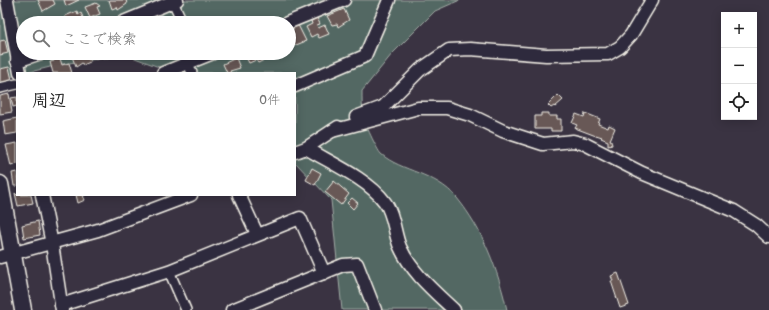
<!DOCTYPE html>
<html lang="ja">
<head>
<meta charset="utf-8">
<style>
  body { margin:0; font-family:"Balsamiq Sans","Klee One",sans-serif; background:#f6f6f6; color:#222 }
  .controls { position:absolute; right:12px; top:12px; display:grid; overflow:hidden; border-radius:0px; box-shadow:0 2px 10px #0003 }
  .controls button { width:36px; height:36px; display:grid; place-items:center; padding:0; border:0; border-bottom:1px solid #e0e0e0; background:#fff; color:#222; font:20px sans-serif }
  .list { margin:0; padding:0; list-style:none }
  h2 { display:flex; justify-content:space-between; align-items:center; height:52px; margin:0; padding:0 16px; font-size:17px }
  h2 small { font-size:13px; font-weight:400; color:#767676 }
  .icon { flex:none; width:22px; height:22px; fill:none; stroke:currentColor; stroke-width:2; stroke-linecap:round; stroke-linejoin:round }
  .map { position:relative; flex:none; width:769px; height:310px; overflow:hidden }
  .search { position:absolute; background:#fff; box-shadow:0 2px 10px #0003; left:16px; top:16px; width:280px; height:44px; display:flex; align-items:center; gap:10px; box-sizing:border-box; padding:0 14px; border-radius:22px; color:#767676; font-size:15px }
  .panel { position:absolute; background:#fff; box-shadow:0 2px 10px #0003; left:16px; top:72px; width:280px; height:124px; border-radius:0px }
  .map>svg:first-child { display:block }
</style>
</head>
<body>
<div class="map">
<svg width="769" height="310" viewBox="0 0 769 310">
  <rect width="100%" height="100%" fill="#3a3342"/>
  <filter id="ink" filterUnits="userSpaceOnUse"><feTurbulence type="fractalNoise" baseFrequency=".025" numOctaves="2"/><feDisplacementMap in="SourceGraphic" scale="8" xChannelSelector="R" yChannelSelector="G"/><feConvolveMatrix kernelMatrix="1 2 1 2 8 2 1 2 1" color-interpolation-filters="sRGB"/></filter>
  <g filter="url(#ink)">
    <path fill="#526863" stroke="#a3aca6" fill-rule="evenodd" d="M0,0H460L435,11L392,54L362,91C362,99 362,108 363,116C364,122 377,150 381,154C402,172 435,172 457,198C483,230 498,270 507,310H342L331,200L295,162V73H175L127,55L62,64L26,73H17V75L0,79ZM23,23H289V53H23Z"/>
    <g fill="#685856" stroke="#f4f1e8">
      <path d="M38,0H53L55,4L43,11Z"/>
      <path d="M64,0H79L66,6Z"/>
      <path d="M109,0H126L127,4L118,10L117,7L112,9Z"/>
      <path d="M96,3L100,6L97,7L100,14L90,18L85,7Z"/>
      <path d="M344,9L349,20L338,27L337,24L332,25L327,16Z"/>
      <path d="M77,11L78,15L81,13L85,22L68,23L65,16Z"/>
      <path d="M317,18L320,24L317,25L318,28L325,25L329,34L319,38L317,34L311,37L306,27L312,24L311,21Z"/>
      <path d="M298,25L306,41L291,47L289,31Z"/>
      <path d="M5,40L8,53L0,55V41Z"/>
      <path d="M73,53H86L90,62L83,65L82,63L76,67L71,54Z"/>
      <path d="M92,53H112L113,55L107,57L106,55L95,59Z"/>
      <path d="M244,53H261L264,60L258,63L256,60L249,63Z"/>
      <path d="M59,55L62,65L69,63L72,73H53L50,62L54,61L53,58Z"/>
      <path d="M236,58L240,68L230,71L231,73H227L223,64Z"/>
      <path d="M9,67L12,80L0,83V69Z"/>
      <path d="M9,94L12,112L0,114V96Z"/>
      <path d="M558,95L563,100L555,107L554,106L551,108L548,105Z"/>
      <path d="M17,97V106L13,107L11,98Z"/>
      <path d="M541,113H549V116H557V119H561V131H551V129H535V116H541Z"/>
      <path d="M585,113L600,119L598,124L608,128L609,125L615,128L610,140H611L612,145L608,146V141L601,138L602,137L596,135V136L575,128L577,125L572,123L576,114L584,117Z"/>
      <path d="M17,118V133L5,135L3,121Z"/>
      <path d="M17,143V164L11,166L6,145Z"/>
      <path d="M312,168L321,173L315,185L306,180Z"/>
      <path d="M17,172V186H14L12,173Z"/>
      <path d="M334,181L349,194L341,205L325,192Z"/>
      <path d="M15,193L17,195H31L33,203L18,206Z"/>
      <path d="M76,195H85L83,196L85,200L78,203Z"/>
      <path d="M352,198L358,203L353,209L347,203Z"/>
      <path d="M38,221L40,235L24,238L22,225Z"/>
      <path d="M618,273L629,305L620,308L611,281H613L611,276Z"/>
    </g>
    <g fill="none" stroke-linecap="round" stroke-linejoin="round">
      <defs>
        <g id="pedestrian">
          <path d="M173,2L183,23"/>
          <path d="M188,63L192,73"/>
          <path d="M0,88L17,84"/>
          <path d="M169,271L186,310"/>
        </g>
        <g id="minor">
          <path d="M7,0L20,73"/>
          <path d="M121,23L177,0"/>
          <path d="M287,23L344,0"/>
          <path d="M17,61L41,53"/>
          <path d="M163,73L213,53"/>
          <path d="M295,86L365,56L389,0"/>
          <path d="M356,117L383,107L420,70L449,50L470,49L546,55L608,54L620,47L631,35L652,0"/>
          <path d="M332,131L418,108H447L470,115L503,131L543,144L573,141L585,144L642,173L734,211L756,225L769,237"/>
          <path d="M306,148C329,162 368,179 384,201C394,213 394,233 400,247C411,272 435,292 454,310"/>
          <path d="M295,152L306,148L338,127"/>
          <path d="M42,195L52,244L62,310"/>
          <path d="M239,195L257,234"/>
          <path d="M0,257L98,230L191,195"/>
          <path d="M61,305L169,271L300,218L324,273"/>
          <path d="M232,310L343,265L357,264L375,310"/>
        </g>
        <path id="tertiary" d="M0,184L23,310"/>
      </defs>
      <use href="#pedestrian" stroke="#f4f1e8" stroke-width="12"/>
      <use href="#minor" stroke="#f4f1e8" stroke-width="15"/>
      <use href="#tertiary" stroke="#f4f1e8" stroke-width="19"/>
      <use href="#pedestrian" stroke="#2f2a3d" stroke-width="9"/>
      <use href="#minor" stroke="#2f2a3d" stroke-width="12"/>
      <use href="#tertiary" stroke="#2f2a3d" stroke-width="16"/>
    </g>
  </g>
</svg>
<div class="controls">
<button>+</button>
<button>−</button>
<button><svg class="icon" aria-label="locate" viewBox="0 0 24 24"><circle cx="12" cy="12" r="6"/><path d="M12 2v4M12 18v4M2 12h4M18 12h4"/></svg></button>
</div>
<div class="search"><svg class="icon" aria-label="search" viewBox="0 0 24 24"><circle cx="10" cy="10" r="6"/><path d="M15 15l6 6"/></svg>ここで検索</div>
<section class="panel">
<h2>周辺<small>0件</small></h2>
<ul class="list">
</ul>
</section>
</div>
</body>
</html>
